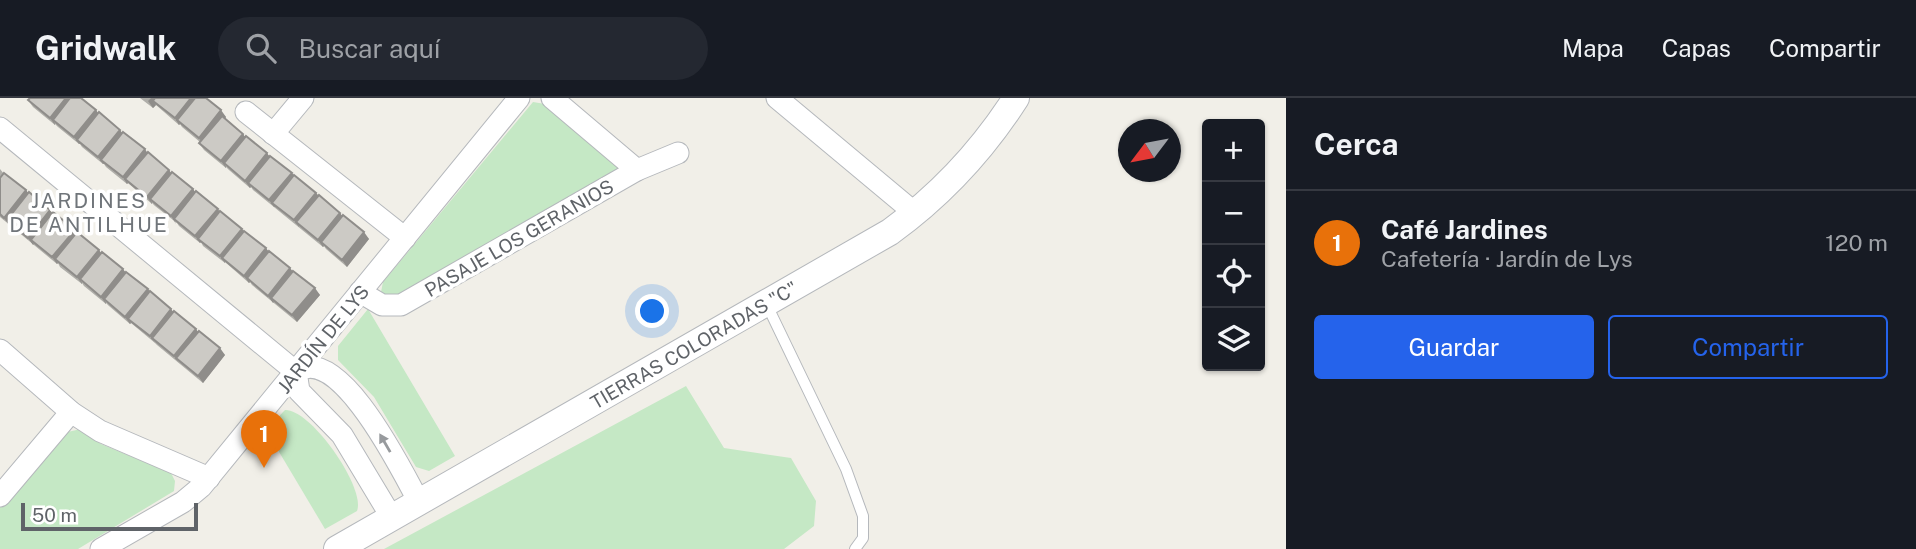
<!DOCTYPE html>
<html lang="es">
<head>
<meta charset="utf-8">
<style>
  body { margin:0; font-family:"Public Sans",sans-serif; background:#242831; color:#f1f3f6 }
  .controls { position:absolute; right:21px; top:21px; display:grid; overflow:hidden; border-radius:7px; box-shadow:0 2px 5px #0004 }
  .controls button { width:63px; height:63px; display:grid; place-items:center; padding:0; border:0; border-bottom:2px solid #363941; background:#171b24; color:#f1f3f6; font:35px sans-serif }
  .compass { position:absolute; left:1118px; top:21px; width:63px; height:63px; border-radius:50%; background:#171b24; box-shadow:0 2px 5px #0004; rotate:238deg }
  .scale { position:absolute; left:21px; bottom:18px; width:177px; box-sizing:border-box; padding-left:7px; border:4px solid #5f6368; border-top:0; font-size:19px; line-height:24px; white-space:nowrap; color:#5f6368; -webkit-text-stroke:5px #fff; paint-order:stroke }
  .you { position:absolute; left:653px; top:214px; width:24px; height:24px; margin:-18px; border:5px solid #fff; border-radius:50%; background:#1a73e8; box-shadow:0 0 0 10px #1a73e833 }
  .badge { display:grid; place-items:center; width:46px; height:46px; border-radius:50%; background:#2563eb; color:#fff; font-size:23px; font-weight:700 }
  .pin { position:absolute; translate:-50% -58px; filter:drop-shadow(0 2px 4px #0008) }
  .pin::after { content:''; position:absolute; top:37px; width:24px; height:21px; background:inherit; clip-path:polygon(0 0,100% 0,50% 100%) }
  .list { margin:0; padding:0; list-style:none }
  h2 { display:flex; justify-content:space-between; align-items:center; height:91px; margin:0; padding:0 28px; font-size:30px }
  h2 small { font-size:23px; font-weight:400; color:#9ea1a6 }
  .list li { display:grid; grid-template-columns:46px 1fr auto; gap:21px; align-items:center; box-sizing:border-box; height:105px; padding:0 28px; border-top:2px solid #363941 }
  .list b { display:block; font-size:26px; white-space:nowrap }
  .list p { margin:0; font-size:23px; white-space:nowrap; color:#9ea1a6 }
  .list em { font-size:23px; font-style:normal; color:#9ea1a6 }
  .actions { display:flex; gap:14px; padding:21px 28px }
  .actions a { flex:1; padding:16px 0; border:2px solid #2563eb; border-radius:7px; text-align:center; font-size:24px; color:#2563eb }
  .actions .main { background:#2563eb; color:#fff }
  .icon { flex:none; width:38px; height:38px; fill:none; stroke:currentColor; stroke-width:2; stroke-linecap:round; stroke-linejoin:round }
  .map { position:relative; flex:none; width:1286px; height:451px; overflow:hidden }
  header { display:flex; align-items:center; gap:42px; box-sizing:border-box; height:98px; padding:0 35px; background:#171b24; border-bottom:2px solid #363941 }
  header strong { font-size:33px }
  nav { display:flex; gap:38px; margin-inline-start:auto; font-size:24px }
  .search { width:490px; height:63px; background:#242831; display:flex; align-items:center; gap:18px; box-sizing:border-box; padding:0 24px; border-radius:38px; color:#9ea1a6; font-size:26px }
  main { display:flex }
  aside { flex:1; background:#171b24 }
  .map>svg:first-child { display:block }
</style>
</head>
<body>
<header>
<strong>Gridwalk</strong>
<div class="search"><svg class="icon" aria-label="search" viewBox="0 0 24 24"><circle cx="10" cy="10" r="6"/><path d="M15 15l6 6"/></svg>Buscar aquí</div>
<nav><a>Mapa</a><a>Capas</a><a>Compartir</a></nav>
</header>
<main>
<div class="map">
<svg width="1286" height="451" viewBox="0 0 1286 451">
  <rect width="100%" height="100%" fill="#f1efe8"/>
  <g fill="#c5e8c5">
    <path d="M533,4L545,6L618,69V73L393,202L381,194L383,184Z"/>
    <path d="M368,211L455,358L429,373L416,369L374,299L338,262V248Z"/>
    <path d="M686,288L724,350L791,360L816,403L814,428L784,451H384Z"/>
    <path d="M285,312C311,311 366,390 357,413L325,431L266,332Z"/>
    <path d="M81,331L101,346L171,375L175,383L174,393L78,451H0V408L63,335Z"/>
  </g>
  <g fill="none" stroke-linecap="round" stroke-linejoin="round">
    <defs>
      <path id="service" d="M766,205L846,371L863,418V440L855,451"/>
      <g id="minor">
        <path d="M552,0L637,72"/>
        <path d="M777,0L916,116"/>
        <path d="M246,14L405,140"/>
        <path d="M0,30L296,274L299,293L342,337L392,420"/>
        <path d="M273,36L303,0"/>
        <path d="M360,194L382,207H401L637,72L678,55"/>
        <path d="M0,252L71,314L100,333L209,380"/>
        <path d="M296,274C339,243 403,375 419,404"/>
        <path d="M0,398L71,314"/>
        <path d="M101,451L183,404L201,389L519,0"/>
      </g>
      <path id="tertiary" d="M337,451L890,134C941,97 982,53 1016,0"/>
    </defs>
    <use href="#service" stroke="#b5b8bc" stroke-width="12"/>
    <use href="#minor" stroke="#b5b8bc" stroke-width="23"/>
    <use href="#tertiary" stroke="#b5b8bc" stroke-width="28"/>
    <use href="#service" stroke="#fff" stroke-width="10"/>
    <use href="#minor" stroke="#fff" stroke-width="21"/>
    <use href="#tertiary" stroke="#fff" stroke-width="26"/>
  </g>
  <g fill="#afaea9">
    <path d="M140,0H206L226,19L225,21L245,39L316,95L369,141L347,169L326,151L324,148L323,149L253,92L251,89L250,90L229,72L226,69V70L204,52L199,45L200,44L182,29L180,26L179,27L156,7L153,10Z"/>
    <path d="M28,2L98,15L171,75L193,91L195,94L293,173L320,197L297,224L252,187L250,184L249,185L225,164V165L203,148L201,144L200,145L179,128L177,125L155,108L152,105V106L128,85L127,86L106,69L104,66H103L82,49L80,46H79L58,29L55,26V27L33,9Z"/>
    <path d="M0,71L4,76L26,92L28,95L101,155L148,191L150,194L225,257L203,285L157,247L155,245L131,225L130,226L109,208L106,205V206L84,188L82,185V186L60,169L58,165L57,166L0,119Z"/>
  </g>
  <g fill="#8f8d8a">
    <path d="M66,0H77L53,22L55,26V27L50,20Z"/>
    <path d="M151,0H161L153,3L156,7L153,10L148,3Z"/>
    <path d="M191,0H201L177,22L180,26L179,27L175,20Z"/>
    <path d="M96,12L101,19L77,42L80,46H79L74,39Z"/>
    <path d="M221,12L226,19L204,47L199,40Z"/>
    <path d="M120,32L125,39L101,62L104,66H103L98,59Z"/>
    <path d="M243,36L248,43L224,65L226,69V70L221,63Z"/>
    <path d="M145,51L150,59L125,81L128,85L127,86L123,79Z"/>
    <path d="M267,55L272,62L248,85L251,89L250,90L245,83Z"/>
    <path d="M169,72L174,79L150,101L152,105V106L147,99Z"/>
    <path d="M292,75L297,82L272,105L275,109H274L269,102Z"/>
    <path d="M193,91L198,98L174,121L176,126L171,118Z"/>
    <path d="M26,92L31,99L7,122L9,127L4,120Z"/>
    <path d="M316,95L321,102L296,124L299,128V129L294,122Z"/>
    <path d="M218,111L222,118L198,141L201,144L200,145L195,138Z"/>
    <path d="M50,112L55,119L31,142L34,146L33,147L28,140Z"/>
    <path d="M340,115L345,122L321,144L324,148L323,149L318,142Z"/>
    <path d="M242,131L247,138L222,160L225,164V165L220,158Z"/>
    <path d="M75,132L80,139L55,161L58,165L57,166L52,159Z"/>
    <path d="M364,134L369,141L347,169L342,162Z"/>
    <path d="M266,150L271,157L247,180L250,184L249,185L244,178Z"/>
    <path d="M99,152L104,159L80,181L82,185V186L77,179Z"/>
    <path d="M290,170L295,177L271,200L274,204L273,205L268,198Z"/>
    <path d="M123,171L128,178L104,201L106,205V206L101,199Z"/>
    <path d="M315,190L320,197L297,224L292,217Z"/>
    <path d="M148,191L152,198L128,221L131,225L130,226L125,219Z"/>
    <path d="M171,211L176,218L152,240L155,245L150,238Z"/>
    <path d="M196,231L201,238L176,260L179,265L174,258Z"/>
    <path d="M220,250L225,257L203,285L198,278Z"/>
  </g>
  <g fill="#cccac5" stroke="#8f8d8a" stroke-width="2">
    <path d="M30,0H66L50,20L28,2Z"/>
    <path d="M70,0H81L96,12L74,39L53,22Z"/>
    <path d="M155,0H191L175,20L153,3Z"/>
    <path d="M195,0H206L221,12L199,40L177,22Z"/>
    <path d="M99,14L120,32L98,59L77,42Z"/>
    <path d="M222,18L243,36L221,63L199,45Z"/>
    <path d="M123,34L145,51L123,79L101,62Z"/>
    <path d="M246,38L267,55L245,83L224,65Z"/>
    <path d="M148,54L169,72L147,99L125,81Z"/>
    <path d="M270,58L292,75L269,102L248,85Z"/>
    <path d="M172,74L193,91L171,118L150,101Z"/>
    <path d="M4,75L26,92L4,120L0,116V80Z"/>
    <path d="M294,77L316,95L294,122L272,105Z"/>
    <path d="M196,93L218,111L195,138L174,121Z"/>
    <path d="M29,94L50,112L28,140L7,122Z"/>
    <path d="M319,97L340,115L318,142L296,124Z"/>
    <path d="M220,113L242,131L220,158L198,141Z"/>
    <path d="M53,114L75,132L52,159L31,142Z"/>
    <path d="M343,117L364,134L342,162L321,144Z"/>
    <path d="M244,133L266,150L244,178L222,160Z"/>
    <path d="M77,134L99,152L77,179L55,161Z"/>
    <path d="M269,153L290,170L268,198L247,180Z"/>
    <path d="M102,154L123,171L101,199L80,181Z"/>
    <path d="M293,173L315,190L292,217L271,200Z"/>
    <path d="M126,174L148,191L125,219L104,201Z"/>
    <path d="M150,193L171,211L150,238L128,221Z"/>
    <path d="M174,213L196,231L174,258L152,240Z"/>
    <path d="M199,233L220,250L198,278L176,260Z"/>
  </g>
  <defs><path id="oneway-solid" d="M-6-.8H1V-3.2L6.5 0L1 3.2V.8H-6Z" transform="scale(1.75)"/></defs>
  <use fill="#979a9d" href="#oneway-solid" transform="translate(385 345) rotate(-120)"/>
  <g text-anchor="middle" stroke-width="7" stroke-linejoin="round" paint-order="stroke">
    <g font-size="19" fill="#5f6368" stroke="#fff">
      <text transform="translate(519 140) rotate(-30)" y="7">PASAJE LOS GERANIOS</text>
      <text transform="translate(323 241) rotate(-51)" y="7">JARDÍN DE LYS</text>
      <text transform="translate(694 247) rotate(-30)" y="7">TIERRAS COLORADAS "C"</text>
    </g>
    <g font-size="21" letter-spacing="2" fill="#70757a" stroke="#fff">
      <text x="89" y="110">JARDINES<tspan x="89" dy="24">DE ANTILHUE</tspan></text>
    </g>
  </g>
</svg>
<div class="controls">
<button>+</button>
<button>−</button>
<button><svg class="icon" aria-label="locate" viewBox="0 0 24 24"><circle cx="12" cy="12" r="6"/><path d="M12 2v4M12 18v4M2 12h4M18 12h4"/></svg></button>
<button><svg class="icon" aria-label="layers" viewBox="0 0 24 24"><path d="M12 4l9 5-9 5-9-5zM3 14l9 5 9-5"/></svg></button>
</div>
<svg class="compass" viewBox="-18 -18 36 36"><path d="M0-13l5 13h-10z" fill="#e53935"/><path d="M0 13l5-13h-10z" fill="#9ea1a6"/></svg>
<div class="scale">50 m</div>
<div class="you"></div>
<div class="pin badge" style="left:264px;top:370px;background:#e8710a">1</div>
</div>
<aside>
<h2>Cerca<small></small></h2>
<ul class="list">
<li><span class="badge" style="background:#e8710a">1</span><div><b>Café Jardines</b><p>Cafetería · Jardín de Lys</p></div><em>120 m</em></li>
</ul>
<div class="actions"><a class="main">Guardar</a><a>Compartir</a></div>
</aside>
</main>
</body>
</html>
